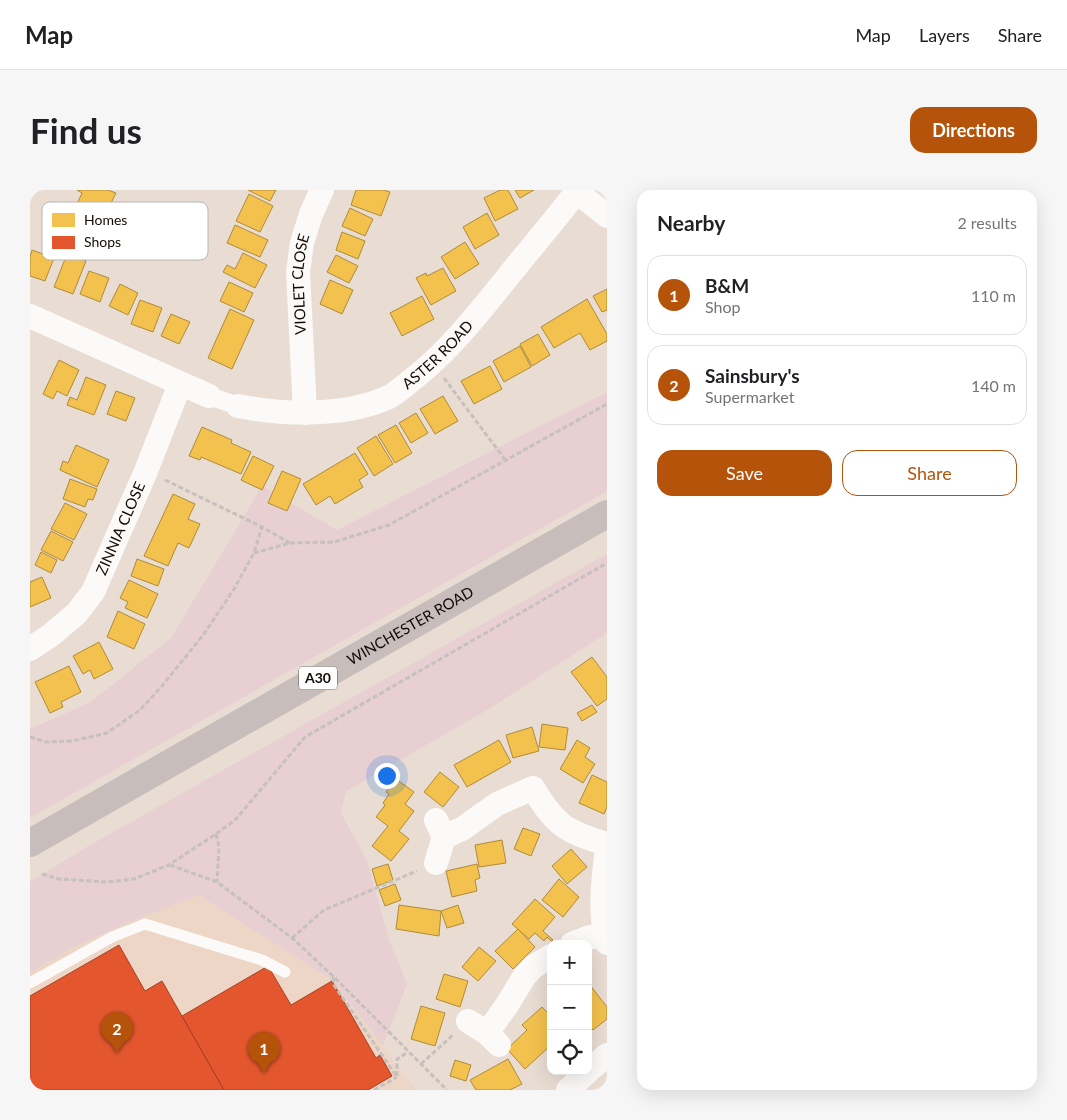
<!DOCTYPE html>
<html lang="en">
<head>
<meta charset="utf-8">
<style>
  body { margin:0; font-family:Lato,sans-serif; background:#f6f6f6; color:#202124 }
  .controls { position:absolute; right:15px; bottom:15px; display:grid; overflow:hidden; border-radius:10px; box-shadow:0 5px 20px #0002 }
  .controls button { width:45px; height:45px; display:grid; place-items:center; padding:0; border:0; border-bottom:1px solid #e0e0e0; background:#fff; color:#202124; font:25px sans-serif }
  .you { position:absolute; left:356px; top:585px; width:18px; height:18px; margin:-12px; border:4px solid #fff; border-radius:50%; background:#1a73e8; box-shadow:0 0 0 8px #1a73e833 }
  .badge { display:grid; place-items:center; width:32px; height:32px; border-radius:50%; background:#b45309; color:#fff; font-size:16px; font-weight:700 }
  .pin { position:absolute; translate:-50% -41px; filter:drop-shadow(0 1px 2px #0008) }
  .pin::after { content:''; position:absolute; top:26px; width:18px; height:15px; background:inherit; clip-path:polygon(0 0,100% 0,50% 100%) }
  .list { margin:0; padding:0; list-style:none }
  h2 { display:flex; justify-content:space-between; align-items:center; height:65px; margin:0; padding:0 20px; font-size:21px }
  h2 small { font-size:16px; font-weight:400; color:#757577 }
  .list li { display:grid; grid-template-columns:32px 1fr auto; gap:15px; align-items:center; box-sizing:border-box; height:80px; margin:0 10px 10px; padding:0 10px; border:1px solid #e0e0e0; border-radius:15px }
  .list b { display:block; font-size:19px; white-space:nowrap }
  .list p { margin:0; font-size:16px; white-space:nowrap; color:#757577 }
  .list em { font-size:16px; font-style:normal; color:#757577 }
  .actions { display:flex; gap:10px; padding:15px 20px }
  .actions a { flex:1; padding:11px 0; border:1px solid #b45309; border-radius:15px; text-align:center; font-size:18px; color:#b45309 }
  .actions .main { background:#b45309; color:#fff }
  .icon { flex:none; width:28px; height:28px; fill:none; stroke:currentColor; stroke-width:2; stroke-linecap:round; stroke-linejoin:round }
  .map { position:relative; flex:none; width:577px; height:900px; overflow:hidden; border-radius:15px }
  header { display:flex; align-items:center; gap:30px; box-sizing:border-box; height:70px; padding:0 25px; background:#fff; border-bottom:1px solid #e0e0e0 }
  header strong { font-size:24px }
  nav { display:flex; gap:28px; margin-inline-start:auto; font-size:18px }
  .intro { display:flex; align-items:center; justify-content:space-between; box-sizing:border-box; height:120px; padding:0 30px }
  h1 { margin:0; font-size:35px }
  .button { padding:12px 22px; border-radius:15px; background:#b45309; color:#fff; font-size:18px; font-weight:700 }
  main { display:flex; gap:30px; padding:0 30px }
  aside { flex:1; background:#fff; border-radius:15px; box-shadow:0 5px 20px #0002 }
  .map>svg:first-child { display:block }
</style>
</head>
<body>
<header>
<strong>Map</strong>
<nav><a>Map</a><a>Layers</a><a>Share</a></nav>
</header>
<div class="intro"><h1>Find us</h1><a class="button">Directions</a></div>
<main>
<div class="map">
<svg width="577" height="900" viewBox="0 0 577 900">
  <rect width="100%" height="100%" fill="#e9dcd3"/>
  <path fill="#edd6c6" d="M169,705L302,790L386,900H0V783L40,759L94,734Z"/>
  <g fill="#e7cfd2">
    <path d="M577,202V301L0,628V539L61,512L141,448L232,296L307,340Z"/>
    <path d="M577,364V443L457,520L316,601L311,623L337,670L359,750L377,794L353,856L302,790L169,705L94,734L40,759L0,783V692L55,658Z"/>
  </g>
  <g fill="#f2c14e" stroke="#af8b38">
    <path d="M47,0H78L86,3L75,25L64,20L60,29L44,21L52,3Z"/>
    <path d="M218,0H246L240,11Z"/>
    <path d="M326,0H354L360,2L351,26L321,15Z"/>
    <path d="M470,0H478L488,19L465,31L454,8Z"/>
    <path d="M485,0H504L490,8Z"/>
    <path d="M219,4L243,16L230,42L206,31Z"/>
    <path d="M320,18L343,29L335,46L312,36Z"/>
    <path d="M457,23L469,45L445,59L433,37Z"/>
    <path d="M205,35L238,50L230,67L197,53Z"/>
    <path d="M312,42L335,51L328,69L306,60Z"/>
    <path d="M435,52L449,74L425,89L411,67Z"/>
    <path d="M2,60L24,68L15,91L0,86V67Z"/>
    <path d="M213,63L237,75L225,98L193,82L197,75L205,79Z"/>
    <path d="M37,64L56,71L43,104L24,97Z"/>
    <path d="M306,65L328,76L319,93L297,82Z"/>
    <path d="M413,78L426,101L401,115L386,88L396,83L397,86Z"/>
    <path d="M59,81L79,88L70,112L50,104Z"/>
    <path d="M300,90L323,100L312,124L290,114Z"/>
    <path d="M199,92L223,103L214,122L190,111Z"/>
    <path d="M90,94L108,103L98,125L79,116Z"/>
    <path d="M577,99V120L572,122L563,106Z"/>
    <path d="M392,106L404,129L372,146L360,123Z"/>
    <path d="M557,109L577,144V151L560,160L550,143L524,158L511,137Z"/>
    <path d="M110,110L132,118L123,142L101,134Z"/>
    <path d="M200,119L224,130L202,179L178,168Z"/>
    <path d="M141,124L160,132L149,154L131,146Z"/>
    <path d="M508,144L520,165L502,176L490,154Z"/>
    <path d="M490,156L501,177L474,192L463,171Z"/>
    <path d="M29,170L49,180L37,206L27,201L23,209L13,204Z"/>
    <path d="M460,176L472,199L444,214L431,191Z"/>
    <path d="M56,187L76,195L64,225L37,215L40,207L47,210Z"/>
    <path d="M86,201L105,208L96,231L77,224Z"/>
    <path d="M413,206L428,231L405,244L390,219Z"/>
    <path d="M386,223L398,243L381,253L369,233Z"/>
    <path d="M366,235L382,263L365,273L348,245Z"/>
    <path d="M172,237L202,250L201,253L221,262L211,284L171,267L170,270L159,266Z"/>
    <path d="M346,246L363,274L344,286L327,258Z"/>
    <path d="M46,255L79,270L67,297L30,280L33,271L38,273Z"/>
    <path d="M325,263L338,284L329,290L333,297L305,314L300,306L286,315L273,294Z"/>
    <path d="M223,266L244,276L232,300L211,290Z"/>
    <path d="M252,281L271,289L257,321L238,313Z"/>
    <path d="M40,289L67,299L63,310L58,309L55,317L33,309Z"/>
    <path d="M143,304L165,314L158,329L170,334L159,358L148,353L138,376L114,366Z"/>
    <path d="M35,313L57,324L44,350L21,339Z"/>
    <path d="M21,341L43,352L33,371L11,360Z"/>
    <path d="M11,362L27,370L21,383L5,375Z"/>
    <path d="M107,369L134,379L128,396L101,386Z"/>
    <path d="M12,387L21,408L0,417V392Z"/>
    <path d="M99,390L128,404L117,428L95,418L98,412L90,408Z"/>
    <path d="M88,421L115,434L104,459L77,447Z"/>
    <path d="M69,452L83,479L64,489L60,480L53,484L43,466Z"/>
    <path d="M562,467L577,487V509L567,516L541,482Z"/>
    <path d="M39,476L51,502L31,512L33,517L20,523L5,492Z"/>
    <path d="M562,515L567,522L552,531L547,523Z"/>
    <path d="M512,534L538,538L535,560L509,557Z"/>
    <path d="M502,537L509,561L483,568L476,545Z"/>
    <path d="M469,550L481,572L437,597L424,575Z"/>
    <path d="M547,550L560,558L555,567L565,574L553,593L530,579Z"/>
    <path d="M410,582L429,597L413,617L394,602Z"/>
    <path d="M562,585L577,592V617L574,624L549,613Z"/>
    <path d="M366,589L384,602L375,614L384,621L369,641L379,649L361,671L342,656L358,636L346,627L355,615L353,613L359,604L356,602Z"/>
    <path d="M493,638L510,644L501,666L484,659Z"/>
    <path d="M472,650L476,673L449,677L445,655Z"/>
    <path d="M541,659L557,677L537,694L522,676Z"/>
    <path d="M358,674L363,690L347,696L342,679Z"/>
    <path d="M447,674L450,688L445,690L447,701L422,707L416,681Z"/>
    <path d="M529,689L549,707L533,727L512,710Z"/>
    <path d="M365,694L371,710L355,716L349,700Z"/>
    <path d="M505,709L525,727L513,741L523,750L521,751L517,747L514,751L505,743L499,749L482,734Z"/>
    <path d="M369,715L411,721L409,746L366,739Z"/>
    <path d="M428,715L434,733L417,738L411,721Z"/>
    <path d="M488,739L505,757L483,779L465,761Z"/>
    <path d="M449,757L466,771L448,791L432,777Z"/>
    <path d="M414,784L438,791L430,817L406,809Z"/>
    <path d="M560,795L577,817V829L563,840L558,834V797Z"/>
    <path d="M391,816L415,823L405,856L381,849Z"/>
    <path d="M512,817L521,826V843L518,846L521,849V855L495,879L477,859L497,840L492,835Z"/>
    <path d="M478,869L492,894L480,900H446L440,890Z"/>
    <path d="M425,870L441,875L436,891L420,886Z"/>
  </g>
  <g fill="#e4572e" stroke="#a54022">
    <path d="M89,755L115,801L132,791L194,900H0V806Z"/>
    <path d="M238,776L261,815L302,791L346,868L350,865L362,886L338,900H194L152,826Z"/>
  </g>
  <g fill="none" stroke-linecap="round" stroke-linejoin="round">
    <g stroke="#c6c0be" stroke-width="3" stroke-dasharray="5 2.5" stroke-linecap="butt">
      <path d="M414,188L476,271"/>
      <path d="M135,290L232,337L260,353"/>
      <path d="M224,363L260,353L304,352L359,335L577,214"/>
      <path d="M0,547L16,552L42,551L77,543L110,520L132,496L174,444L204,399L224,363L232,337"/>
      <path d="M186,644L189,657L187,692"/>
      <path d="M140,675L187,692L262,748L303,786L417,900"/>
      <path d="M12,684L29,689L77,692L104,689L139,675L186,644L206,629L275,547L577,373"/>
      <path d="M262,748L294,720L387,681"/>
      <path d="M303,787L304,795L367,887"/>
      <path d="M391,874L423,845"/>
      <path d="M367,886V869L378,862"/>
      <path d="M344,900L367,887"/>
    </g>
    <path stroke="#fcfaf8" stroke-width="11" d="M0,793L82,747L115,734L232,770L255,782"/>
    <path stroke="#fcfaf8" stroke-width="18" d="M179,206L208,216"/>
    <g stroke="#fcfaf8" stroke-width="24">
      <path d="M547,2L577,26"/>
      <path d="M0,126L179,206"/>
      <path id="s1" d="M208,216C254,225 315,227 359,207C367,203 375,195 383,189C419,161 447,125 476,89C500,59 525,30 548,0"/>
      <path id="s2" d="M275,223L268,82L272,53L281,24L292,0"/>
      <path id="s3" d="M0,459L21,445L47,423L63,402L116,281L150,194"/>
      <path d="M414,647L432,639L467,614L503,598C525,635 536,642 577,654"/>
      <path d="M577,659C573,689 569,723 577,753"/>
      <path d="M406,673L414,647L406,630"/>
      <path d="M542,754L560,747L575,746"/>
      <path d="M438,831L457,843L469,855"/>
      <path d="M457,843L477,815L494,787L503,777L521,766"/>
      <path d="M558,881L577,865"/>
      <path d="M538,900L558,881"/>
    </g>
    <path stroke="#c7bdbb" stroke-width="28" id="s4" d="M0,653L577,324"/>
  </g>
  <g text-anchor="middle" stroke-width="5" stroke-linejoin="round" paint-order="stroke">
    <rect fill="#fff" stroke="#5a5551" stroke-width="1" x="269" y="476.5" width="38" height="23" rx="4"/>
    <g font-size="14" font-weight="bold" fill="#130c06">
      <text x="288" y="493">A30</text>
    </g>
    <g font-size="15" fill="#130c06" stroke="#fff">
      <text dy="5" stroke="none"><textPath href="#s2" startOffset="129">VIOLET CLOSE</textPath></text>
      <text dy="5" stroke="none"><textPath href="#s1" startOffset="218">ASTER ROAD</textPath></text>
      <text dy="5" stroke="none"><textPath href="#s3" startOffset="155">ZINNIA CLOSE</textPath></text>
      <text dy="5" stroke="none"><textPath href="#s4" startOffset="438">WINCHESTER ROAD</textPath></text>
    </g>
  </g>
  <rect x="12" y="12" width="166" height="58" rx="8" fill="#fff" stroke="#b8b6b4" stroke-width="1"/>
  <rect x="22" y="23" width="23" height="14" fill="#f2c14e"/>
  <rect x="22" y="46" width="23" height="13" fill="#e4572e"/>
  <g font-size="14" fill="#130c06">
    <text x="54" y="35">Homes</text>
    <text x="54" y="57">Shops</text>
  </g>
</svg>
<div class="controls">
<button>+</button>
<button>−</button>
<button><svg class="icon" aria-label="locate" viewBox="0 0 24 24"><circle cx="12" cy="12" r="6"/><path d="M12 2v4M12 18v4M2 12h4M18 12h4"/></svg></button>
</div>
<div class="you"></div>
<div class="pin badge" style="left:234px;top:883px">1</div>
<div class="pin badge" style="left:87px;top:863px">2</div>
</div>
<aside>
<h2>Nearby<small>2 results</small></h2>
<ul class="list">
<li><span class="badge">1</span><div><b>B&amp;M</b><p>Shop</p></div><em>110 m</em></li>
<li><span class="badge">2</span><div><b>Sainsbury's</b><p>Supermarket</p></div><em>140 m</em></li>
</ul>
<div class="actions"><a class="main">Save</a><a>Share</a></div>
</aside>
</main>
</body>
</html>
